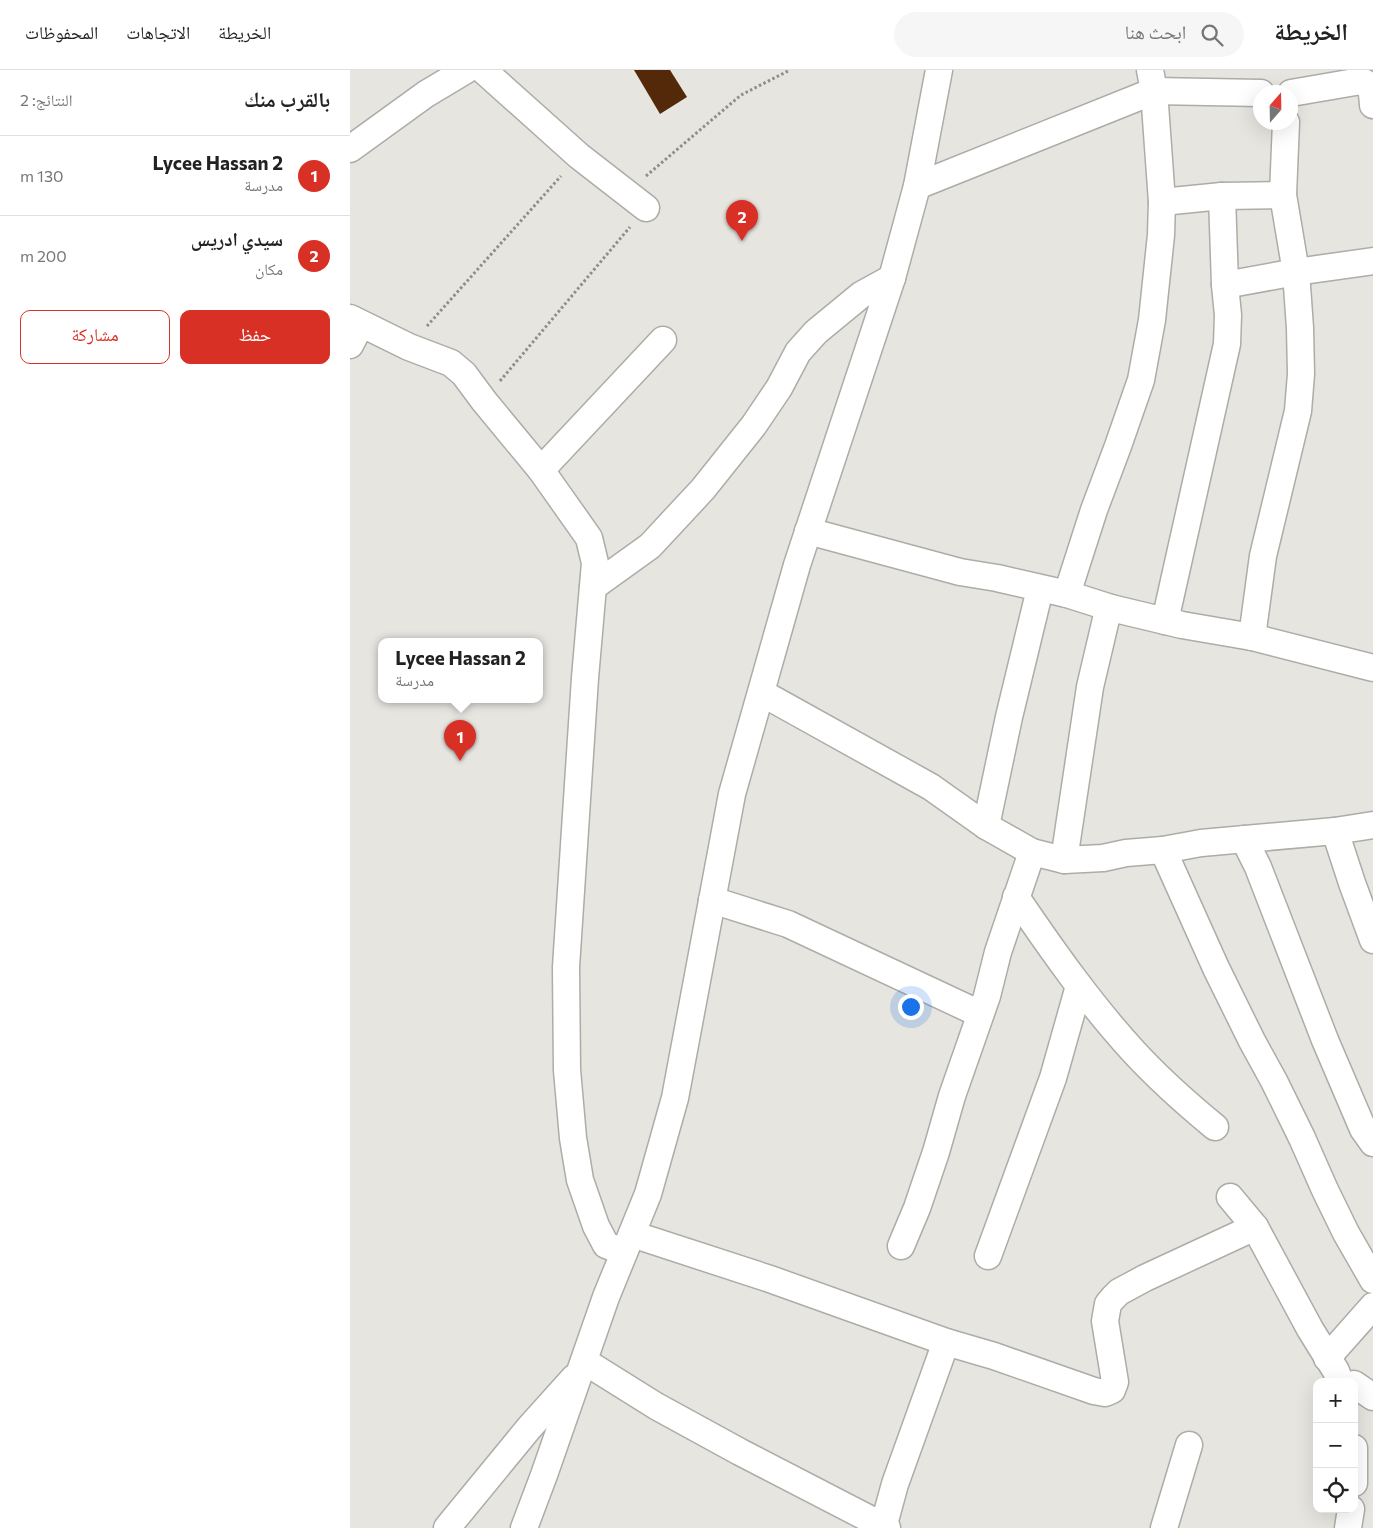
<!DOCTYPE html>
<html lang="ar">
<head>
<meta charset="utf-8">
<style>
  body { margin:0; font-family:Commissioner,"Noto Naskh Arabic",sans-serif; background:#f6f6f6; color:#222; direction:rtl }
  .controls { position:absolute; right:15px; bottom:15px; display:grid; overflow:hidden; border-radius:10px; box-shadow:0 5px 20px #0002 }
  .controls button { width:45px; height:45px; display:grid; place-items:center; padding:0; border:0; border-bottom:1px solid #e0e0e0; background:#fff; color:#222; font:25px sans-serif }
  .compass { position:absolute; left:903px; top:15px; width:45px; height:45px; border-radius:50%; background:#fff; box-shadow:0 5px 20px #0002; rotate:20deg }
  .you { position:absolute; left:560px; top:936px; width:18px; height:18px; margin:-12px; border:4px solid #fff; border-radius:50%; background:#1a73e8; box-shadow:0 0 0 8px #1a73e833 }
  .badge { display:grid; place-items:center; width:32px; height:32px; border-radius:50%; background:#d93025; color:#fff; font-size:16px; font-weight:700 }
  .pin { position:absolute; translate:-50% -41px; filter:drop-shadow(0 1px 2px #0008) }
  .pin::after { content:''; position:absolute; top:26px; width:18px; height:15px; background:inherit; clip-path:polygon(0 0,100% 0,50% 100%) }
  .popup { position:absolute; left:28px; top:568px; width:165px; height:65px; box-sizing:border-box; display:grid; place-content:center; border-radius:10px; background:#fff; filter:drop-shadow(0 1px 4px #0005); font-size:16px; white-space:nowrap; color:#767676 }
  .popup b { font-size:19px; color:#222 }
  .popup::after { content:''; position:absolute; left:50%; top:100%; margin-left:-10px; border:10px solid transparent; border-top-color:#fff }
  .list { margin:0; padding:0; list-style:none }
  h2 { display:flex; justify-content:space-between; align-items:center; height:65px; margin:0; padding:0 20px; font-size:21px }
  h2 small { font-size:16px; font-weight:400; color:#767676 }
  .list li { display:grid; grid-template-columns:32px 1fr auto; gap:15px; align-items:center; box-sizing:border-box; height:80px; padding:0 20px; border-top:1px solid #e0e0e0 }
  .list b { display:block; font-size:19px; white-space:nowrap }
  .list p { margin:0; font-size:16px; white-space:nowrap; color:#767676 }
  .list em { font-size:16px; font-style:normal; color:#767676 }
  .actions { display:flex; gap:10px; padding:15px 20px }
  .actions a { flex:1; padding:11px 0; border:1px solid #d93025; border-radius:10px; text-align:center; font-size:18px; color:#d93025 }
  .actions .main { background:#d93025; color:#fff }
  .icon { flex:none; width:28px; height:28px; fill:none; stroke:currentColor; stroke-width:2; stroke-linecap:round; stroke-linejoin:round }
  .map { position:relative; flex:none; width:1023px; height:1458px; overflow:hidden; direction:ltr }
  header { display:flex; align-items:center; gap:30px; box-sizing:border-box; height:70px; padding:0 25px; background:#fff; border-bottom:1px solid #e0e0e0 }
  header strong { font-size:24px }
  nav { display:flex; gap:28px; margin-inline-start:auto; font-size:18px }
  .search { width:350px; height:45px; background:#f6f6f6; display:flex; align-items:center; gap:12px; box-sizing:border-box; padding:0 18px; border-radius:28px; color:#767676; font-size:19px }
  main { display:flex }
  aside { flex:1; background:#fff }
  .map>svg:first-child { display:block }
</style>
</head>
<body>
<header>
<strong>الخريطة</strong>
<div class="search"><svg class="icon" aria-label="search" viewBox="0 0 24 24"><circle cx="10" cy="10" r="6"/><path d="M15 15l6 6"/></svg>ابحث هنا</div>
<nav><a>الخريطة</a><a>الاتجاهات</a><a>المحفوظات</a></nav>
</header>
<main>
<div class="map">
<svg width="1023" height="1458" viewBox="0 0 1023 1458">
  <rect width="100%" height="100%" fill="#e6e5e0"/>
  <path fill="#53290a" d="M284,0H320L337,27L310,44Z"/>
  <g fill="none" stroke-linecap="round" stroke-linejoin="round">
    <defs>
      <g id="minor">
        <path d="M133,0L229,86L296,138"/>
        <path d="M941,23L1011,11C1023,15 1022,24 1023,35"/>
        <path d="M0,79L76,24L116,0"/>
        <path d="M567,116L804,21L911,23"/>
        <path d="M812,132L872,126L933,125"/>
        <path d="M875,215L946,202L1023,191"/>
        <path d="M0,248L59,277L101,293L114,304L134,331L191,400L239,468L245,493L235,608L216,897L217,1000L223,1068L230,1110L246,1156L256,1175L274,1182"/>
        <path d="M0,275L11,254"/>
        <path d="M191,400L313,270"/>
        <path d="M458,461L610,502L647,508L717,524L761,538L832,555L902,567L1023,598"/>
        <path d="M243,517L300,476L353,419L404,355L429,318L448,282L466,262L511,225L542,208"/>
        <path d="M717,524L744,440L768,376L791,310L802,250L811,165L812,132L804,21L800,0"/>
        <path d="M815,551L877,274L878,245L875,215L872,126"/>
        <path d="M902,567L913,486L948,341L951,304L950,258L946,202L933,125L936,52"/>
        <path d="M412,623L581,717L636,756L682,782L714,790L753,788L776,783L813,780L851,773L985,761L1023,755"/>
        <path d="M636,756L659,647L690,519"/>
        <path d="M985,761L1002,813L1023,870"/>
        <path d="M894,769L908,797L975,970L1013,1059L1023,1073"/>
        <path d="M813,780L866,898L902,971L924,1011L952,1068L975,1120L996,1163L1023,1210"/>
        <path d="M714,790L740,617L756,549L761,538"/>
        <path d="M666,827C702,880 740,934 784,982C809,1009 837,1034 865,1057"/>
        <path d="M362,830L438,854L630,944"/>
        <path d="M880,1127L905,1157L960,1259L986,1301L990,1312"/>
        <path d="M282,1164L420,1209L596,1272L644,1286L744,1321L755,1323L762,1320L765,1312L755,1251L758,1234L763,1228L769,1222L795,1208L905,1157"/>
        <path d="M551,1176L567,1138L586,1082L602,1026L637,926L648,882L682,782"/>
        <path d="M638,1186L703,1008L729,916"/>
        <path d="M977,1288L1023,1236"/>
        <path d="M234,1291L306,1336L390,1382L537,1458"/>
        <path d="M1004,1314L1023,1327"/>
        <path d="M1004,1378V1413"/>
        <path d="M97,1458L179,1358L224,1308"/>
        <path d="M174,1458L194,1405L256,1227L298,1124L325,1028L382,724L447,495L542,208L567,116L589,0"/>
        <path d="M533,1458L545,1414L596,1272"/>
        <path d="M814,1458L839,1375"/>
        <path d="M998,1458L1001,1439"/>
      </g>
    </defs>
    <use href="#minor" stroke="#adaca7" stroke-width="29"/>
    <g stroke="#8e8d8a" stroke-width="3" stroke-dasharray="2.5 2.5" stroke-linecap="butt">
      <path d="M296,106L391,25L440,0"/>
      <path d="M77,256L211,106"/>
      <path d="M150,311L280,157"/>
    </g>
    <use href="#minor" stroke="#fff" stroke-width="26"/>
  </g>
</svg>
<div class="controls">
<button>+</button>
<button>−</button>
<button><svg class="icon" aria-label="locate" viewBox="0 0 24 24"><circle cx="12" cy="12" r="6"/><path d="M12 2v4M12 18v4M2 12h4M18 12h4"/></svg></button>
</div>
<svg class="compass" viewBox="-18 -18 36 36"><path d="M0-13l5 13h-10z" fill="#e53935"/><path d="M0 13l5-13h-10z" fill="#767676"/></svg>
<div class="you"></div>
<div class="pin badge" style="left:110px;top:691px">1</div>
<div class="popup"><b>Lycee Hassan 2</b>مدرسة</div>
<div class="pin badge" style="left:392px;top:171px">2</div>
</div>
<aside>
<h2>بالقرب منك<small>النتائج: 2</small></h2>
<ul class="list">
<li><span class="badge">1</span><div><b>Lycee Hassan 2</b><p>مدرسة</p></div><em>130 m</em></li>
<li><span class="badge">2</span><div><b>سيدي ادريس</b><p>مكان</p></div><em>200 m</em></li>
</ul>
<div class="actions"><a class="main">حفظ</a><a>مشاركة</a></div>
</aside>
</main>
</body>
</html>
